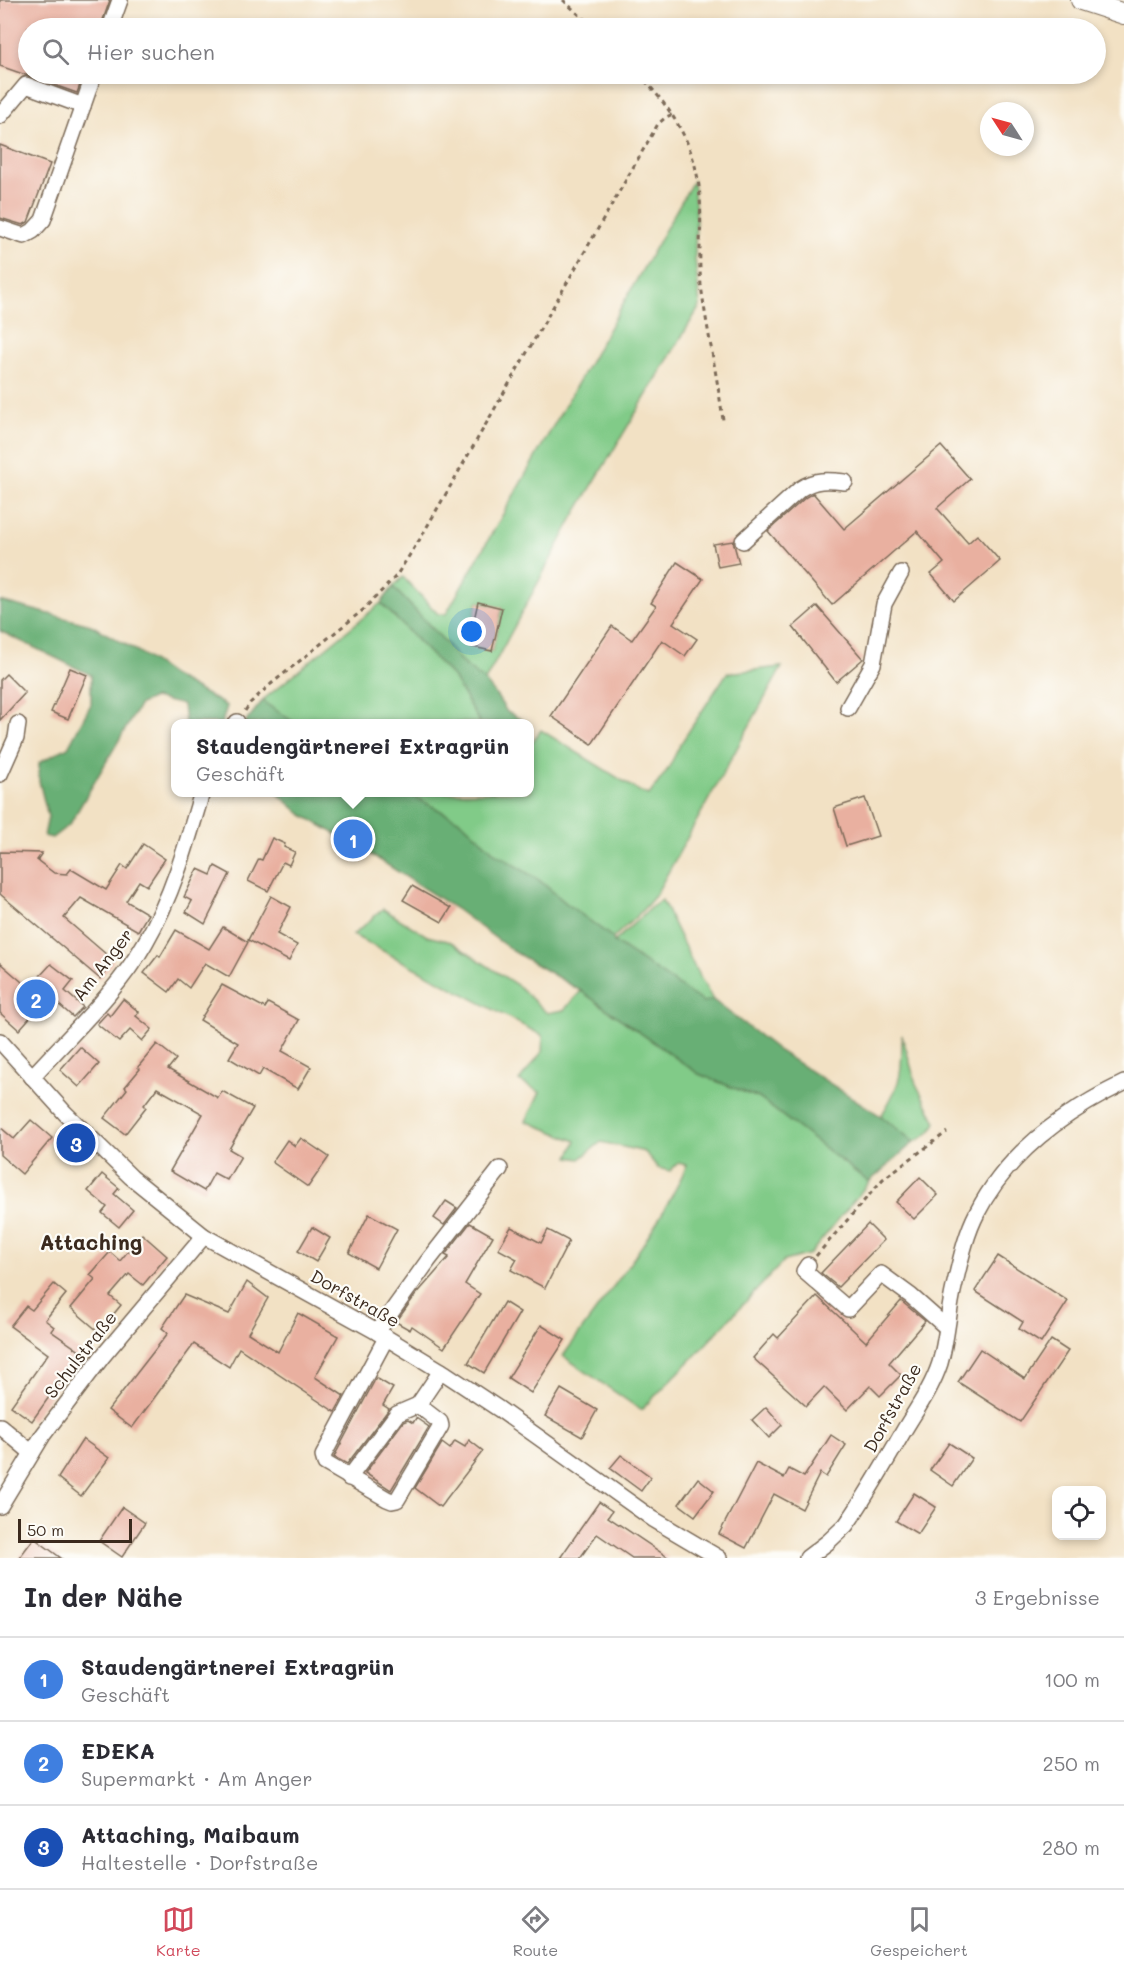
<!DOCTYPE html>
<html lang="de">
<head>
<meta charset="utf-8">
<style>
  body { margin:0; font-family:Mali,sans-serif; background:#f2f2f3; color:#2b2b33 }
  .controls { position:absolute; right:18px; bottom:18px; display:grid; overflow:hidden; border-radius:12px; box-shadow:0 3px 9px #0003 }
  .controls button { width:54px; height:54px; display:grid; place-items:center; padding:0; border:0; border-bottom:2px solid #e1e1e2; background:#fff; color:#2b2b33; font:30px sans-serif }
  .compass { position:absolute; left:980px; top:102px; width:54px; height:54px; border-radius:50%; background:#fff; box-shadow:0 3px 9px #0003; rotate:306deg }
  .scale { position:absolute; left:18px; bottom:15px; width:114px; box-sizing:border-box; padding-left:6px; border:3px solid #3b2a1e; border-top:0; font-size:16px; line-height:21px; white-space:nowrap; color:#3b2a1e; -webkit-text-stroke:4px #fdfcf7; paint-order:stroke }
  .you { position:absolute; left:472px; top:632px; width:21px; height:21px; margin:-15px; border:4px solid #fff; border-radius:50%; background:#1a73e8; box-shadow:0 0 0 9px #1a73e833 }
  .badge { display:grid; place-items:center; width:39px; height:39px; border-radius:50%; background:#d1495b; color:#fff; font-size:20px; font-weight:700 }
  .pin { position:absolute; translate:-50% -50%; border:3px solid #fff; box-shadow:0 2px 6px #0006 }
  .popup { position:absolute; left:171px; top:719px; width:363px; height:78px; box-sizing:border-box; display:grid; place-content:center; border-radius:12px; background:#fff; filter:drop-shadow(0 2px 4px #0005); font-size:20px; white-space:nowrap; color:#7c7c81 }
  .popup b { font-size:22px; color:#2b2b33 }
  .popup::after { content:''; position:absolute; left:50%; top:100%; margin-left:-12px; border:12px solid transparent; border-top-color:#fff }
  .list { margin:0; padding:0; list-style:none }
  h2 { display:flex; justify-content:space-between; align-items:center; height:78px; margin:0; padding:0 24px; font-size:26px }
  h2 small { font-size:20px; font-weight:400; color:#7c7c81 }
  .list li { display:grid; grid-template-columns:39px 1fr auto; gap:18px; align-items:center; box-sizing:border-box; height:84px; padding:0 24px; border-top:2px solid #e1e1e2 }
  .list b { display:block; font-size:22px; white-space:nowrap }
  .list p { margin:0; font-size:20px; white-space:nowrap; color:#7c7c81 }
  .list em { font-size:20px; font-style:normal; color:#7c7c81 }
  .icon { flex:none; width:33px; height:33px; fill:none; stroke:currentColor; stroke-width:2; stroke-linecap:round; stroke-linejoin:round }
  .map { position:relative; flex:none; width:1124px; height:1558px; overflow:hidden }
  .search { position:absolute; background:#fff; box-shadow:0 3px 9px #0003; left:18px; right:18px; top:18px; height:66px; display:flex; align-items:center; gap:15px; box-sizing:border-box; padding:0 21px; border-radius:33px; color:#7c7c81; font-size:22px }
  .sheet { height:330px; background:#fff }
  nav { display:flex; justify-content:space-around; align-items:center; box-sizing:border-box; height:84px; border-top:2px solid #e1e1e2; background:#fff; font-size:16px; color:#7c7c81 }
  nav a { display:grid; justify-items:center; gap:3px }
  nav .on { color:#d1495b }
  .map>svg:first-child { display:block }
</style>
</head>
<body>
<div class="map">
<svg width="1124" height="1558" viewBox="0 0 1124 1558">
  <rect width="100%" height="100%" fill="#fdfcf7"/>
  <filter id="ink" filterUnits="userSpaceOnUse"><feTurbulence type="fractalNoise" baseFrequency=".0167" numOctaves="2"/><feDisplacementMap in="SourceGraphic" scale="12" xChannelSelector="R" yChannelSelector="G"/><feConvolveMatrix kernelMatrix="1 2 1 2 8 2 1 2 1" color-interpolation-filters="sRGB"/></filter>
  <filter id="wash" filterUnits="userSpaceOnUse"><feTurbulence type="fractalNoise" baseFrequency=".008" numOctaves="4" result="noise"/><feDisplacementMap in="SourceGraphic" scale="24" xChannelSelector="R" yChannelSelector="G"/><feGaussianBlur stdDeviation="1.35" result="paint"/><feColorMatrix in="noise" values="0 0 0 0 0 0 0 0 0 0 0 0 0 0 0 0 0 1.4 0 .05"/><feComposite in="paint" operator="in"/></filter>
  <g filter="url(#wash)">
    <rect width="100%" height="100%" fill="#f2e1c4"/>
    <g fill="#81cb88" stroke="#5e7a53" stroke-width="1.5" fill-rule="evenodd">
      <path d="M693,181L696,213L695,258L700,306L575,514L485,681L463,664L446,643L393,587L403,577L438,614H446ZM478,602L502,608L492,651L468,645Z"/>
      <path d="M381,603L453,677L480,723H295L265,703L264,699Z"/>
      <path d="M782,667L655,896L641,912L613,938L567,904L539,880L496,854L462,822L407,793L530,792V745L541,730L639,791L649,795L668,769L681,743L727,673Z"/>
      <path d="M662,900L696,970L713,1000L703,1003L614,942L650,908Z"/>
      <path d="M383,909L427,936L451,942L517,985L547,1013L564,1010L581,991L699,1074L759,1098L869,1182L810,1254L784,1261L690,1361L641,1410L563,1356C606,1295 657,1234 687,1165L678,1163L670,1171L658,1168L645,1152L601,1142L580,1159L569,1157L576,1141L526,1121L540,1092L519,1081L542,1052L543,1036L353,935Z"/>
      <path d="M902,1035L916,1084L936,1122C932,1133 924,1137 914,1142L881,1116C902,1082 902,1074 902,1035Z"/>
    </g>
    <g fill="#68af74" stroke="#526c49" stroke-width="1.5">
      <path d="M393,587L446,643L463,664L485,681L496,695L507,712L528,723H480L453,677L381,603Z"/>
      <path d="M0,601L91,625L139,652L173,676L227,706L222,723H185L183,705L154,698L140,704L70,824L52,838L44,836L48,817L39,781V763L68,747L91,704V675L0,631Z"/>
      <path d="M264,699L265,703L295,723L244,724Z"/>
      <path d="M277,793H407L462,822L496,854L539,880L567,904L613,938L614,942L703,1002L713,1000L779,1051L881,1116L914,1142L869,1182L759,1098L699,1074L581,991L513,951L456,909L372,855L301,814Z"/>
    </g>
    <g id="blocks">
      <g fill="#e9b0a0">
        <path d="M0,0H110L100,28H28V74H84L77,93L0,66Z"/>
        <path d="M0,145L50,164L28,222L23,225L0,218Z"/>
        <path d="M941,446L970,479L937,508L968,543L977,535L1000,561L954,601L931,574L944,563L917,531L832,605L768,531L806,497L813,493L844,529Z"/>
        <path d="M733,541L739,563L718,567L713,544Z"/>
        <path d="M677,562L703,579L673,623L697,639L685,656L662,640L592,744L551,716L612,626L632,640L656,606L651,603Z"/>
        <path d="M478,602L502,608L492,651L468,646Z"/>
        <path d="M817,606L863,659L836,682L793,627Z"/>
        <path d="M70,668L87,675L68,719L51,712Z"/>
        <path d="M6,674L25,693L0,720V680Z"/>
        <path d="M865,798L878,836L846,846L834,808Z"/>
        <path d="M272,838L285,844L284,847L295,852L289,865L283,862L268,891L248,881L259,859L262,860Z"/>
        <path d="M143,844L165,859L147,886L139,881L126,901L148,914L138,931L81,898L64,918L114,961L100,979L0,894V852L42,853L37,860L54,873L67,874L71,869L106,890L122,865L127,869Z"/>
        <path d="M215,866L230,874L205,924L186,912L192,901L184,897L198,869L211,875Z"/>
        <path d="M412,886L451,908L442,922L403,900Z"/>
        <path d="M271,896L291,907L277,934L297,945L289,961L248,940Z"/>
        <path d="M223,927L248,942L229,977L205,963L189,988L178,979L169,992L144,973L158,955L160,957L176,930L209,949Z"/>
        <path d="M0,963L29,988L51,964L73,981L65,991L83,1007L73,1017L49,996L19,1030L0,1013Z"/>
        <path d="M222,985L265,1008L268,1003L299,1020L282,1051L311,1067L298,1089L263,1069L259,1076L229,1058L238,1043L200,1020Z"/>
        <path d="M123,999L139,1012L136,1016L152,1029L142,1041L130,1030L119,1042L97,1024L107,1013L110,1016Z"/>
        <path d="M157,1044L176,1059L168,1069L218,1098L222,1091L253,1108L229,1149L241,1156L227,1180L214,1173L204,1191L170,1171L203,1114L157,1088L144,1105L146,1107L125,1134L104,1118L127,1089L125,1087L140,1069L138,1067Z"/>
        <path d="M80,1047L99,1064L79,1087L60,1070Z"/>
        <path d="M31,1120L52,1138L22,1174L0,1155V1127L14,1139Z"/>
        <path d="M301,1138L329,1157L308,1187L272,1162L287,1140L295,1146Z"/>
        <path d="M102,1174L119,1188L114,1194L133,1210L119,1227L102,1213L107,1207L88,1191Z"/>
        <path d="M920,1177L938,1195L914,1219L896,1202Z"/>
        <path d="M446,1201L457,1208L444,1225L434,1218Z"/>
        <path d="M369,1214L397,1229L376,1268L349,1253Z"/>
        <path d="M470,1223L493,1236L465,1284L480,1294L444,1348L412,1326L410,1330L396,1322L414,1297L449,1257L445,1255Z"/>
        <path d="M868,1224L884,1240L838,1287L821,1273Z"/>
        <path d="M312,1227L330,1238L316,1262L298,1251Z"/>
        <path d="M511,1227L541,1243L548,1230L569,1241L545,1288L511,1270L517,1259L498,1249Z"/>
        <path d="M142,1234L167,1256L143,1285L129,1274L110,1296L121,1305L99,1332L71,1308L95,1279L90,1275L110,1252L120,1261Z"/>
        <path d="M998,1256L1068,1301L1041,1343L1019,1329L1023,1322L975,1291Z"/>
        <path d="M247,1282L268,1298L248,1333L278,1352L298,1313L338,1336L315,1377L344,1396L335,1412L239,1348L229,1367L194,1344L132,1428L108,1410L168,1333L162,1328L184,1295L229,1314Z"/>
        <path d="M54,1284L66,1294L45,1320L54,1327L51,1331L81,1352L32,1421L11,1406L48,1354L10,1326L26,1306L32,1310Z"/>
        <path d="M817,1296L866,1342L901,1301L925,1321L889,1363L901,1375L880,1396L870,1386L847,1410L824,1387L806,1406L753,1358L774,1334L778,1338Z"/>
        <path d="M504,1302L520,1312L484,1373L468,1363Z"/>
        <path d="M541,1325L565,1340L531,1393L508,1378Z"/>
        <path d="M1051,1340L1068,1351L1020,1422L958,1382L980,1349L1025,1379Z"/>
        <path d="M376,1378L393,1388L383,1405L389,1409L347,1464L334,1457Z"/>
        <path d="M561,1389L597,1410L582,1437L545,1416Z"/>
        <path d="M766,1407L782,1425L769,1438L752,1420Z"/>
        <path d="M416,1418L429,1427L391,1490L365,1473L403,1422L408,1420L413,1423Z"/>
        <path d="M831,1435L846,1445L826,1477L820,1473L802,1509L774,1494L746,1548L719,1534L756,1463L784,1478L789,1469L804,1477Z"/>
        <path d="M83,1439L109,1458L81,1496L58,1478Z"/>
        <path d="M469,1440L483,1451L440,1507L415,1488L442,1443L450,1449L455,1441L465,1447Z"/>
        <path d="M949,1443L972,1458L953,1486L930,1470Z"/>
        <path d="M621,1455L651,1477L641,1491L610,1468Z"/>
        <path d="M698,1478L714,1491L695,1516L679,1504Z"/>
        <path d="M914,1493L936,1507L918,1534L896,1521Z"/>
        <path d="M599,1502L612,1511L608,1517L669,1558H632L597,1534L580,1558H560Z"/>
        <path d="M122,1507L145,1523L122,1557L99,1541Z"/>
        <path d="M34,1538L61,1558H19Z"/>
      </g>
    </g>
  </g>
  <g filter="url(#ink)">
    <use href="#blocks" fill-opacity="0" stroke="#7b6a58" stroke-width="1.5"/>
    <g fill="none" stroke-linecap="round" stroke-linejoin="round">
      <defs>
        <g id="minor">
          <path d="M110,28L120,0"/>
          <path d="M0,116L26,85L83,106"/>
          <path d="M0,228L24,236L33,231L43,220L94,74"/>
          <path d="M743,541L800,489C815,479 827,480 845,482"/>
          <path d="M848,708L873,664L884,604L901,573"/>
          <path d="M236,724L237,722"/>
          <path d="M0,774L16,738L18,724"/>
          <path d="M0,1041L65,1113L131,1177L204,1236L377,1332L446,1374L499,1409L653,1519L719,1558"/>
          <path d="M32,1077C69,1036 118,991 145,943C172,897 187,844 202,792"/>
          <path d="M808,1265L804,1271L848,1309L881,1274L911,1296L946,1327"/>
          <path d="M377,1332L428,1261L500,1169"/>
          <path d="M386,1338L323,1456L325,1463L387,1499L392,1501L397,1500L441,1426L440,1422L418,1405"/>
          <path d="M0,1426L32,1453"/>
          <path d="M349,1478L397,1414L418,1405L441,1371"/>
          <path d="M0,1506L43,1435L102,1357L204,1236"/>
          <path d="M807,1558L828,1542L846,1525C867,1495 885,1463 903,1432C916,1410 932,1388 940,1363C947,1339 948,1312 954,1287C960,1263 965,1236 977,1213C1008,1152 1064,1112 1124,1083"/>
        </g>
        <path id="major" d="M1081,0L1124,14"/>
      </defs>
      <use href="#minor" stroke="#7b6a58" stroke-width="18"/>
      <use href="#major" stroke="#7b6a58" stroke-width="22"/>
      <g stroke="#7b6a58" stroke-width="3" stroke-dasharray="4.5 4.5" stroke-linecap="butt">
        <path d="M563,0L594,28"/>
        <path d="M639,74C673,111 697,146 700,198C702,227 698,256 701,285C707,330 717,375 723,420"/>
        <path d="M245,711L250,703L271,684L363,610L396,576L420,539L658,124L666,117L673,114"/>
        <path d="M816,1256L883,1179L947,1132"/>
      </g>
      <use href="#minor" stroke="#fff" stroke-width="15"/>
      <use href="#major" stroke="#fff" stroke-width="20"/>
    </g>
  </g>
  <g text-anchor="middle" stroke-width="4.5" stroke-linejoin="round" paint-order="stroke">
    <g font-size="18" fill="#3b2a1e" stroke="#fdfcf7">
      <text transform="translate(103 965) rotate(-52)" y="6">Am Anger</text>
      <text transform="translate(355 1299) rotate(29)" y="6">Dorfstraße</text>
      <text transform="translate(81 1355) rotate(-52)" y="6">Schulstraße</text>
      <text transform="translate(893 1408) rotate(-61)" y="6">Dorfstraße</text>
    </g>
    <g font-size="21" font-weight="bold" fill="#3b2a1e" stroke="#fdfcf7">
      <text x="91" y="1250">Attaching</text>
    </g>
  </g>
</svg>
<div class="controls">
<button><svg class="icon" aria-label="locate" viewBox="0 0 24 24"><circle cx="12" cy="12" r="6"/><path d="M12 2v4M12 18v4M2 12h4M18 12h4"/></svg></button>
</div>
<svg class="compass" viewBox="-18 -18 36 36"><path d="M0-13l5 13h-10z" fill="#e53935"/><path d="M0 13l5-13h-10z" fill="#7c7c81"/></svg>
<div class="scale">50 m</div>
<div class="you"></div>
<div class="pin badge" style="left:353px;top:839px;background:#3f7fe0">1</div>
<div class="popup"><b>Staudengärtnerei Extragrün</b>Geschäft</div>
<div class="pin badge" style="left:36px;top:999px;background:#3f7fe0">2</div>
<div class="pin badge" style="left:76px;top:1143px;background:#1a4fb4">3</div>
<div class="search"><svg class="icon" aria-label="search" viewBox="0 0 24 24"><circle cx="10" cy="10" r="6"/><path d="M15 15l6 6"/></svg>Hier suchen</div>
</div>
<section class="sheet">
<h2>In der Nähe<small>3 Ergebnisse</small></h2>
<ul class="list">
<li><span class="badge" style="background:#3f7fe0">1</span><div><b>Staudengärtnerei Extragrün</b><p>Geschäft</p></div><em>100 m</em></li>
<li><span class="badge" style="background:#3f7fe0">2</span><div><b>EDEKA</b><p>Supermarkt · Am Anger</p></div><em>250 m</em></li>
<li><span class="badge" style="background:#1a4fb4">3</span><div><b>Attaching, Maibaum</b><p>Haltestelle · Dorfstraße</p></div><em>280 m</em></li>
</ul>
</section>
<nav>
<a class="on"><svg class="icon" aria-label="map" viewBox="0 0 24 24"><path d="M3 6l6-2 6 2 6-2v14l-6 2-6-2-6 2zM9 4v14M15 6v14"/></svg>Karte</a>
<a><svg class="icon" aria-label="directions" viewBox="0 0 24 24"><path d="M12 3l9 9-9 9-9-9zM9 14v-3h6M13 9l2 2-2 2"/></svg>Route</a>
<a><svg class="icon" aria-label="saved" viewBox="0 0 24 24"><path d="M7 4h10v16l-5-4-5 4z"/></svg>Gespeichert</a>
</nav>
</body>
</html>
